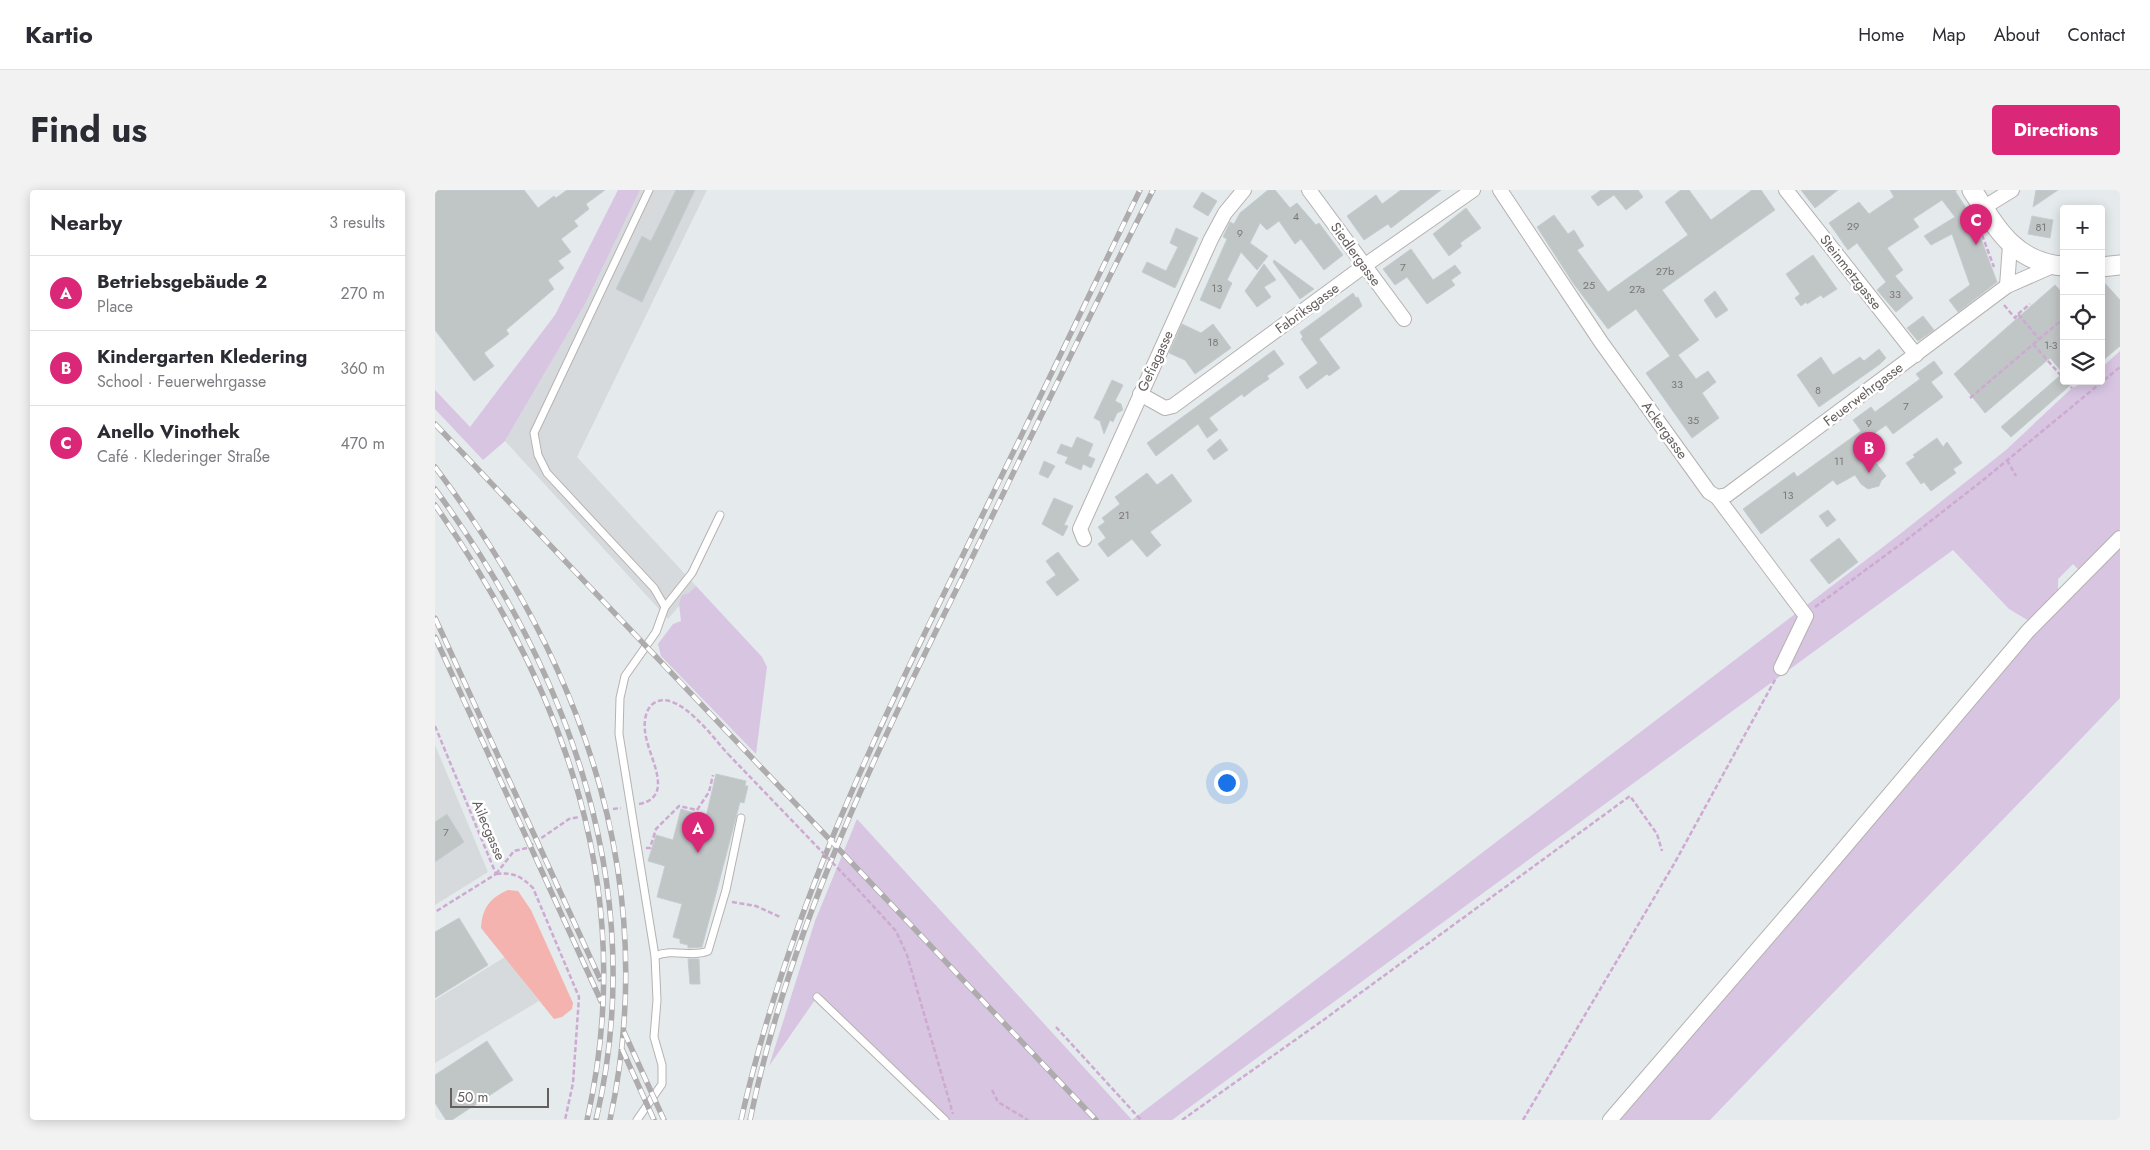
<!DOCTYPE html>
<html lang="en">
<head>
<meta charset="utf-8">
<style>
  body { margin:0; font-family:Jost,sans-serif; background:#f2f2f3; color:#2b2b33 }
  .controls { position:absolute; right:15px; top:15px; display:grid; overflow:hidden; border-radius:5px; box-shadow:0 2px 12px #0003 }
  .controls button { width:45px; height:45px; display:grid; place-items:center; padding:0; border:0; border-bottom:1px solid #e1e1e2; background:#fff; color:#2b2b33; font:25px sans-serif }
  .scale { position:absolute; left:15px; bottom:12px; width:99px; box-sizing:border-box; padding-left:5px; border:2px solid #645e5d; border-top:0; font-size:14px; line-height:18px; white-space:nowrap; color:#645e5d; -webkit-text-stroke:4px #fff; paint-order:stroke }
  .you { position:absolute; left:791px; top:592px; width:18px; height:18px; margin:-12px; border:4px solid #fff; border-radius:50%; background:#1a73e8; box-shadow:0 0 0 8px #1a73e833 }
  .badge { display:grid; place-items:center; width:32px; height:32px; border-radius:50%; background:#db2777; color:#fff; font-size:16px; font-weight:700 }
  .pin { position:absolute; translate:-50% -41px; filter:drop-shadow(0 1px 2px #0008) }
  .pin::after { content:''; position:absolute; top:26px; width:18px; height:15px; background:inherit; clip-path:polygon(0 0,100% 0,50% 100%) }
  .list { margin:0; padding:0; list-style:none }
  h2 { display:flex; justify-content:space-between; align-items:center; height:65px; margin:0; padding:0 20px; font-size:21px }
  h2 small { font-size:16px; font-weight:400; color:#7c7c81 }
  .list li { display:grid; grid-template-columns:32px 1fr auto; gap:15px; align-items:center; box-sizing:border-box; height:75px; padding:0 20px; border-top:1px solid #e1e1e2 }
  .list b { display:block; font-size:19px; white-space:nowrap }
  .list p { margin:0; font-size:16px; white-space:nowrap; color:#7c7c81 }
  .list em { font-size:16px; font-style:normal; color:#7c7c81 }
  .icon { flex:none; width:28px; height:28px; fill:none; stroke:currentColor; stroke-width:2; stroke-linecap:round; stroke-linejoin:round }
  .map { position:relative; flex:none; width:1685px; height:930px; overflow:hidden; border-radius:5px }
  header { display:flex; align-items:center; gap:30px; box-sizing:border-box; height:70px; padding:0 25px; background:#fff; border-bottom:1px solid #e1e1e2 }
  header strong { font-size:24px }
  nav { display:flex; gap:28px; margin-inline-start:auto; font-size:18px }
  .intro { display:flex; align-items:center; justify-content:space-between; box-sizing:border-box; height:120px; padding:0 30px }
  h1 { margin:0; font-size:35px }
  .button { padding:12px 22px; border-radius:5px; background:#db2777; color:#fff; font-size:18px; font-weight:700 }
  main { display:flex; gap:30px; padding:0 30px }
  aside { flex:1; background:#fff; border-radius:5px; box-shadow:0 2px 12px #0003 }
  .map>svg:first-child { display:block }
</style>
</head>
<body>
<header>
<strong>Kartio</strong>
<nav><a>Home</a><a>Map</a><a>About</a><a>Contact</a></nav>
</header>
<div class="intro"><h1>Find us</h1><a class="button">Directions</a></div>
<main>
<aside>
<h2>Nearby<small>3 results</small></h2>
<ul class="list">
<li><span class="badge">A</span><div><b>Betriebsgebäude 2</b><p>Place</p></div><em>270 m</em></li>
<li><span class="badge">B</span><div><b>Kindergarten Kledering</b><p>School · Feuerwehrgasse</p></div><em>360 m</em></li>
<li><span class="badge">C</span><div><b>Anello Vinothek</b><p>Café · Klederinger Straße</p></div><em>470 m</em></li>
</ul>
</aside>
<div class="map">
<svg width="1685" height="930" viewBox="0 0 1685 930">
  <rect width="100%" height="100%" fill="#e5eaed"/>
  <g fill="#d7dadc">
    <path d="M205,0H272L142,267L261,396L233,429L70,251L150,114Z"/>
    <path d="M0,555L53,682L0,715Z"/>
    <path d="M70,767L104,811L0,873V810Z"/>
  </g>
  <g fill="#d7c5e2">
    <path d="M183,0H205L150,114L70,251L48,270L0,219V200L35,237L120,125Z"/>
    <path d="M1685,161V339L1644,380L1638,374L1623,389V402L1594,431L1574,419L1518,360L737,930H510L382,807L334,876L380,731L422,629L697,930L1465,344L1571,260L1637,198L1652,191H1666V178Z"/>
    <path d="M1685,356V508C1550,650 1411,788 1275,930H1175L1543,500Z"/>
    <path d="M261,396L327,467L332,477L321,564L226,466L223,454L238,434L246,431L244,414L247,405L254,403Z"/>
  </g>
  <path fill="#f4b3ae" d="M73,700L83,701L96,720L138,813L137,819L127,827L119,829L46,738C47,718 55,708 73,700Z"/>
  <g fill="#c0c5c6" stroke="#c4cdd1">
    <path d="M0,0H89L103,18L119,6L121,8L132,0H170L151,14L154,19L139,31L143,36L126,49L136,62L123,71L129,78L113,90L119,99L71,140L74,144L49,163L59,176L39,191L0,140Z"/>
    <path d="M241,0H260L207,112L181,99L207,46L216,51Z"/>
    <path d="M833,0H840L855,18L862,13L881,35L884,33L908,65L889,80L866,49L860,54L844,31L832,40L825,33L815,53L833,66L822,80L806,62L792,90L797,93L785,119L765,110L792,49L788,47L795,32L799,34L805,23Z"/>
    <path d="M966,0H1006L956,38L953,34L929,50L912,26L941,5L947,14Z"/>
    <path d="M1166,0H1203L1208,7L1191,20L1179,5L1163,16L1156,7Z"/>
    <path d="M1246,0H1254L1276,30L1317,0H1326L1340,20L1227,100L1264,150L1243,165L1261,189L1273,181L1281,192L1267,203L1284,228L1257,248L1211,183L1235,166L1201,119L1173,139L1138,93L1102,37L1119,25L1133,44L1139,40L1149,56L1142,60L1173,102L1253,45L1230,12Z"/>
    <path d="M1366,0H1403L1380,18Z"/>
    <path d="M1455,0H1522L1520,1L1539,30L1562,92L1523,122L1514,110L1535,95L1517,44L1496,55L1489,46L1520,27L1507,10L1478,29L1484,37L1452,58L1468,80L1460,86L1478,108L1461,122L1442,100L1451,92L1422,53L1413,60L1394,33L1424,12L1434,24L1459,7Z"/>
    <path d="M1601,0H1623L1598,17Z"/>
    <path d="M767,2L782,11L773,26L758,17Z"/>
    <path d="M1031,18L1046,38L1025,53L1027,56L1014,66L998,44Z"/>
    <path d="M1597,26L1618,30L1615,48L1593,44Z"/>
    <path d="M741,38L763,48L740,98L707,82L712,72L731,81L743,57L735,53Z"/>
    <path d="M976,59L998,90L1020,75L1026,83L1016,90L1020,95L992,114L972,87L960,95L948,79Z"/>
    <path d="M1378,65L1402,99L1388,108L1386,105L1372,114L1371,112L1366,116L1360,108L1365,104L1351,84Z"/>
    <path d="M839,70L879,99L865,109L838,72Z"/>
    <path d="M829,74L841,90L829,97L836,107L822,117L810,101Z"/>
    <path d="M1666,89L1685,110V156L1666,172Z"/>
    <path d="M1620,95L1629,105V191H1640L1576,247L1566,237L1628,183L1615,168L1550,223L1519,184Z"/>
    <path d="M1280,101L1293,120L1281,128L1269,110Z"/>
    <path d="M918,103L921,108L923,107L927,116L884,149L905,178L894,186L892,184L872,199L864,187L883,173L866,149L868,147L865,142Z"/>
    <path d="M1488,126L1499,140L1483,151L1472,138Z"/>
    <path d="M747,134L766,143L778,134L796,158L760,184L750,170L734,163Z"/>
    <path d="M1444,159L1451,168L1445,174L1384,217L1362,185L1386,167L1398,185L1425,167L1429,171Z"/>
    <path d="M839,160L849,174L832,186L834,189L819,199L809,207L807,204L774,228L783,240L772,248L763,234L721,266L712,253Z"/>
    <path d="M1499,171L1508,183L1496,192L1508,207L1458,244L1451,235L1426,253L1451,286L1446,291L1444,296L1433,299L1426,294L1420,285L1402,295L1398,290L1326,344L1308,319L1359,282L1362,287L1426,241L1418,230L1436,217L1440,222L1485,189L1481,184Z"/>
    <path d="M677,190L688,195L680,211L686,214L688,220L682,223L678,232L675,230L669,244L665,231L659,228Z"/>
    <path d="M642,247L658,254L653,266L660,269L656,278L648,274L646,280L630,273L633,267L622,263L626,254L637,258Z"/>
    <path d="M1502,248L1508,257L1512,252L1527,273L1518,279L1521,283L1496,301L1489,292L1486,294L1471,273L1480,267L1478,265Z"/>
    <path d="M785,249L793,260L779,270L772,260Z"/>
    <path d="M609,271L620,276L613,288L604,284Z"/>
    <path d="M712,283L722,295L737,284L757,311L715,342L726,355L712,367L697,349L673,367L663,354L671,348L663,337L670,332L667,328L685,314L680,307Z"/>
    <path d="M619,308L638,316L629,335L633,336L628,346L607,334Z"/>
    <path d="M1393,320L1401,330L1392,337L1384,326Z"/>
    <path d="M1404,348L1423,372L1394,394L1375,370Z"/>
    <path d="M623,362L644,390L622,406L611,392L621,385L611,371Z"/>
    <path d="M281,584L311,591L310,596H313L309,613L305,612L267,757L253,758V755L245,753V749L238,747L247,714L222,707L230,676L213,671L221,645L238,650L246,619L271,627Z"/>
    <path d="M12,624L29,652L0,672V632Z"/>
    <path d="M24,728L53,775L0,808V742Z"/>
    <path d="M253,769H264L265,794H255Z"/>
    <path d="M52,851L78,890L17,930H11L0,913V885Z"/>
  </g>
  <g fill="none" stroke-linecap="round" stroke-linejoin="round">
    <defs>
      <g id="service">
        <path d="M230,417L257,383L285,325"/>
        <path d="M220,766C239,758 256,768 273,761L291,700L306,628"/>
        <path d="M382,807L510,930"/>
        <path d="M202,930L227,894V875L219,847L222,810L220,766L184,544L185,508L190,486L221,442L230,417L219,398L112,283L103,265L99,243L214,0"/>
      </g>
      <g id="minor">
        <path d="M874,0L969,129"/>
        <path d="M1065,0L1166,152L1274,302L1282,307L1371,426L1346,478"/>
        <path d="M1351,0L1481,165"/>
        <path d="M1548,18L1577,0"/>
        <path d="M1572,96L1575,55"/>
        <path d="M705,204L730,218L738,216L929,76L1038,0"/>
        <path d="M1282,307L1292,305L1572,96L1620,75"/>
        <path d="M649,349L645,339L776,49L790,23L809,0"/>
        <path d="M1175,930L1370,704L1593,441L1685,348"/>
      </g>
      <g id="secondary">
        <path d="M1537,0C1561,37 1579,73 1629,76"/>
        <path d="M1666,77L1685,75"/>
      </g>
    </defs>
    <use href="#service" stroke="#b6b2b0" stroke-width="9"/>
    <use href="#minor" stroke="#b6b2b0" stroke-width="16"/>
    <use href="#secondary" stroke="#b6b1b0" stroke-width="21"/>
    <g stroke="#ceaad2" stroke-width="2.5" stroke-dasharray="5 2.5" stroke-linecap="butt">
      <path d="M1547,45L1559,77"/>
      <path d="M1569,115L1580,128L1583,124L1605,150"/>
      <path d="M1583,124L1595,114"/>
      <path d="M1598,154L1629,189"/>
      <path d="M1631,191L1637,198"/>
      <path d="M1535,208L1629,128"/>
      <path d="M1572,270L1581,286"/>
      <path d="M1380,417L1470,351L1547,291L1685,177"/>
      <path d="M0,536L61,684L0,722"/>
      <path d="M204,614C215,612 223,606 223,594C223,577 212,559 210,541C209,532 210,519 219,513C243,498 279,549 293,564"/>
      <path d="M178,619L186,618"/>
      <path d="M211,658H215L221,639L244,616L262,620L274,602L278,585"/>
      <path d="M61,684C78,682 86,686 98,698L144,807L138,893L130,930"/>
      <path d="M61,684L79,661L92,658L134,629L144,627"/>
      <path d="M417,693L461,741L472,765L518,924"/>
      <path d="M297,712L321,716L345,727"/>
      <path d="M621,837L706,930"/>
      <path d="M557,900L563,912L593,930"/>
      <path d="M747,930L887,831L1195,606L1222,644L1227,661"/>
      <path d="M1088,930L1239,674L1341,488"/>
    </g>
    <use href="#service" stroke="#fff" stroke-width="7"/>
    <use href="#minor" stroke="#fff" stroke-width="14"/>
    <use href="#secondary" stroke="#fff" stroke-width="19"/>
    <defs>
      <g id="rail">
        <path d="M0,234L661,930"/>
        <path d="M0,277C146,470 227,688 175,930"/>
        <path d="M0,299C135,483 215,701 161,930"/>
        <path d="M0,315C130,501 204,702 152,930"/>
        <path d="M0,428L165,789"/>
        <path d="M0,447L166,811"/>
        <path d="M189,842L229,930"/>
        <path d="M187,859L219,930"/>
        <path d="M306,930C351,731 437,549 527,367C587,245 646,123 705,0"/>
        <path d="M315,930C355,736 444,556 531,380C593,253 654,126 718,0"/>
      </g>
    </defs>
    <use href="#rail" stroke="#adabab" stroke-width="5.5"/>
    <use href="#rail" stroke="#fff" stroke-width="4" stroke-dasharray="11" stroke-linecap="butt"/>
    <path stroke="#ceaad2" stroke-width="2.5" stroke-dasharray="5 2.5" stroke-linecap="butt" d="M293,564L417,693"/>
  </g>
  <g text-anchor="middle" stroke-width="5" stroke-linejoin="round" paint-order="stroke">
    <g font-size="11" fill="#7b7877">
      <text x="861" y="30">4</text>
      <text x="1418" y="40">29</text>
      <text x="1606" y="41">81</text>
      <text x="805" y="47">9</text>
      <text x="968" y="81">7</text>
      <text x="1230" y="85">27b</text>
      <text x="1154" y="99">25</text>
      <text x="782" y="102">13</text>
      <text x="1202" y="103">27a</text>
      <text x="1460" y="108">33</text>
      <text x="778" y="156">18</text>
      <text x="1616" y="159">1-3</text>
      <text x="1242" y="198">33</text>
      <text x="1383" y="204">8</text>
      <text x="1471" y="220">7</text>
      <text x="1258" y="234">35</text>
      <text x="1434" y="237">9</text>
      <text x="1404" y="275">11</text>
      <text x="1353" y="309">13</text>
      <text x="689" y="329">21</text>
      <text x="11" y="646">7</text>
    </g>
    <g font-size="14" fill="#645e5d" stroke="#fff">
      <text transform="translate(921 64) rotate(54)" y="5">Siedlergasse</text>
      <text transform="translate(1416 82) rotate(52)" y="5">Steinmetzgasse</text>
      <text transform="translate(872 118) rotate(-36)" y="5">Fabriksgasse</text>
      <text transform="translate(720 171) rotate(-65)" y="5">Gefiagasse</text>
      <text transform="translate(1428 204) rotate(-37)" y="5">Feuerwehrgasse</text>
      <text transform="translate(1230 240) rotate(54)" y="5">Ackergasse</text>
      <text transform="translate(54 640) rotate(67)" y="5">Ailecgasse</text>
    </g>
  </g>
</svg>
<div class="controls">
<button>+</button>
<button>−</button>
<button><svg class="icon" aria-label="locate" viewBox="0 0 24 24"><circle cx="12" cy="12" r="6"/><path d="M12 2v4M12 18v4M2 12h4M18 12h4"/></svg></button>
<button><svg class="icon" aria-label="layers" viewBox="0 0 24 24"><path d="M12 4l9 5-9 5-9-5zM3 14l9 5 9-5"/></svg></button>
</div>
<div class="scale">50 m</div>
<div class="you"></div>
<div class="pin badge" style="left:263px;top:663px">A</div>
<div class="pin badge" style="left:1434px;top:283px">B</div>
<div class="pin badge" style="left:1541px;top:55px">C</div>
</div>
</main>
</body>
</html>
